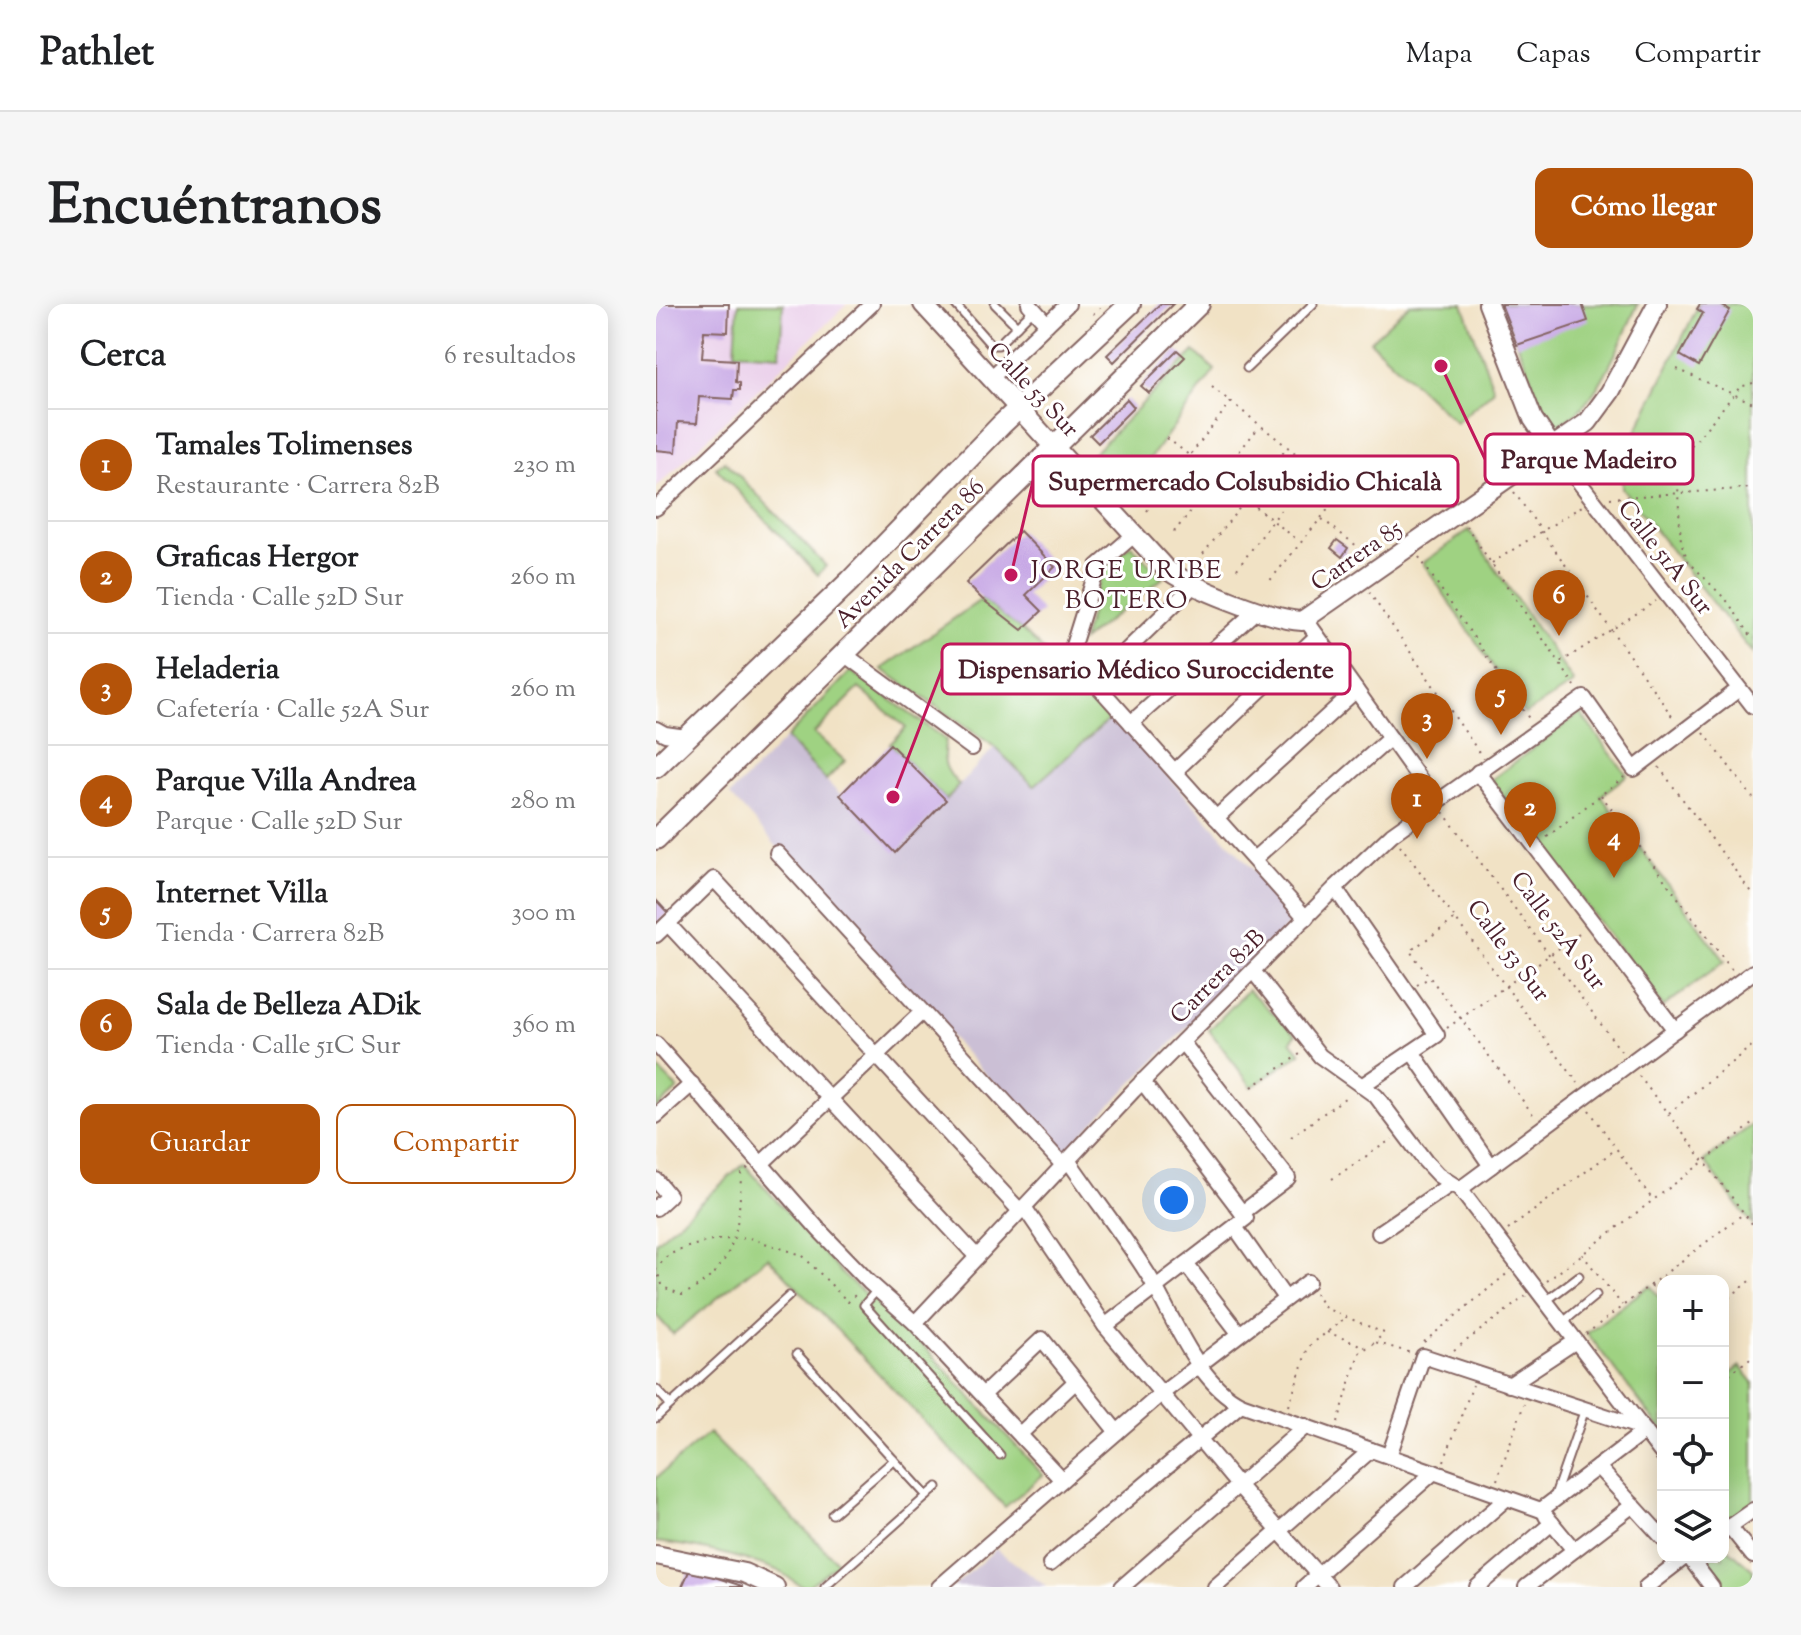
<!DOCTYPE html>
<html lang="es">
<head>
<meta charset="utf-8">
<style>
  body { margin:0; font-family:"Sorts Mill Goudy",serif; background:#f6f6f6; color:#202124 }
  .controls { position:absolute; right:24px; bottom:24px; display:grid; overflow:hidden; border-radius:16px; box-shadow:0 4px 20px #0003 }
  .controls button { width:72px; height:72px; display:grid; place-items:center; padding:0; border:0; border-bottom:2px solid #e0e0e0; background:#fff; color:#202124; font:40px sans-serif }
  .you { position:absolute; left:518px; top:896px; width:28px; height:28px; margin:-20px; border:6px solid #fff; border-radius:50%; background:#1a73e8; box-shadow:0 0 0 12px #1a73e833 }
  .badge { display:grid; place-items:center; width:52px; height:52px; border-radius:50%; background:#b45309; color:#fff; font-size:26px; font-weight:700 }
  .pin { position:absolute; translate:-50% -66px; filter:drop-shadow(0 2px 4px #0008) }
  .pin::after { content:''; position:absolute; top:42px; width:28px; height:24px; background:inherit; clip-path:polygon(0 0,100% 0,50% 100%) }
  .list { margin:0; padding:0; list-style:none }
  h2 { display:flex; justify-content:space-between; align-items:center; height:104px; margin:0; padding:0 32px; font-size:34px }
  h2 small { font-size:26px; font-weight:400; color:#757577 }
  .list li { display:grid; grid-template-columns:52px 1fr auto; gap:24px; align-items:center; box-sizing:border-box; height:112px; padding:0 32px; border-top:2px solid #e0e0e0 }
  .list b { display:block; font-size:30px; white-space:nowrap }
  .list p { margin:0; font-size:26px; white-space:nowrap; color:#757577 }
  .list em { font-size:26px; font-style:normal; color:#757577 }
  .actions { display:flex; gap:16px; padding:24px 32px }
  .actions a { flex:1; padding:18px 0; border:2px solid #b45309; border-radius:16px; text-align:center; font-size:28px; color:#b45309 }
  .actions .main { background:#b45309; color:#fff }
  .icon { flex:none; width:44px; height:44px; fill:none; stroke:currentColor; stroke-width:2; stroke-linecap:round; stroke-linejoin:round }
  .map { position:relative; flex:none; width:1097px; height:1283px; overflow:hidden; border-radius:16px }
  header { display:flex; align-items:center; gap:48px; box-sizing:border-box; height:112px; padding:0 40px; background:#fff; border-bottom:2px solid #e0e0e0 }
  header strong { font-size:38px }
  nav { display:flex; gap:44px; margin-inline-start:auto; font-size:28px }
  .intro { display:flex; align-items:center; justify-content:space-between; box-sizing:border-box; height:192px; padding:0 48px }
  h1 { margin:0; font-size:56px }
  .button { padding:20px 36px; border-radius:16px; background:#b45309; color:#fff; font-size:28px; font-weight:700 }
  main { display:flex; gap:48px; padding:0 48px }
  aside { flex:1; background:#fff; border-radius:16px; box-shadow:0 4px 20px #0003 }
  .map>svg:first-child { display:block }
</style>
</head>
<body>
<header>
<strong>Pathlet</strong>
<nav><a>Mapa</a><a>Capas</a><a>Compartir</a></nav>
</header>
<div class="intro"><h1>Encuéntranos</h1><a class="button">Cómo llegar</a></div>
<main>
<aside>
<h2>Cerca<small>6 resultados</small></h2>
<ul class="list">
<li><span class="badge">1</span><div><b>Tamales Tolimenses</b><p>Restaurante · Carrera 82B</p></div><em>230 m</em></li>
<li><span class="badge">2</span><div><b>Graficas Hergor</b><p>Tienda · Calle 52D Sur</p></div><em>260 m</em></li>
<li><span class="badge">3</span><div><b>Heladeria</b><p>Cafetería · Calle 52A Sur</p></div><em>260 m</em></li>
<li><span class="badge">4</span><div><b>Parque Villa Andrea</b><p>Parque · Calle 52D Sur</p></div><em>280 m</em></li>
<li><span class="badge">5</span><div><b>Internet Villa</b><p>Tienda · Carrera 82B</p></div><em>300 m</em></li>
<li><span class="badge">6</span><div><b>Sala de Belleza ADik</b><p>Tienda · Calle 51C Sur</p></div><em>360 m</em></li>
</ul>
<div class="actions"><a class="main">Guardar</a><a>Compartir</a></div>
</aside>
<div class="map">
<svg width="1097" height="1283" viewBox="0 0 1097 1283">
  <rect width="100%" height="100%" fill="#fff"/>
  <filter id="ink" filterUnits="userSpaceOnUse"><feTurbulence type="fractalNoise" baseFrequency=".0125" numOctaves="2"/><feDisplacementMap in="SourceGraphic" scale="16" xChannelSelector="R" yChannelSelector="G"/><feConvolveMatrix kernelMatrix="1 2 1 2 8 2 1 2 1" color-interpolation-filters="sRGB"/></filter>
  <filter id="wash" filterUnits="userSpaceOnUse"><feTurbulence type="fractalNoise" baseFrequency=".006" numOctaves="4" result="noise"/><feDisplacementMap in="SourceGraphic" scale="32" xChannelSelector="R" yChannelSelector="G"/><feGaussianBlur stdDeviation="1.8" result="paint"/><feColorMatrix in="noise" values="0 0 0 0 0 0 0 0 0 0 0 0 0 0 0 0 0 1.4 0 .05"/><feComposite in="paint" operator="in"/></filter>
  <g filter="url(#wash)">
    <rect width="100%" height="100%" fill="#f1e2c5"/>
    <path fill="#ebd1eb" d="M0,0H191L0,184Z"/>
    <g fill="#cbbfd5">
      <path d="M457,412L640,613L404,852L74,491L130,434L239,549L339,443L378,482Z"/>
      <path d="M340,1245L391,1283H297Z"/>
    </g>
    <g fill="#9fd282" stroke="#747856" stroke-width="2">
      <path d="M82,0H127L124,51L79,48Z"/>
      <path d="M754,0H807L838,86L800,119L714,37Z"/>
      <path d="M845,0H982C965,35 939,113 897,121L889,109Z"/>
      <path d="M1043,0H1097V350L966,184V151L977,134Z"/>
      <path d="M538,47L559,66L468,190L433,154Z"/>
      <path d="M69,157L170,262L162,271L60,164Z"/>
      <path d="M813,226L918,379L869,410L767,259Z"/>
      <path d="M475,241L507,274L426,337L445,273L453,258Z"/>
      <path d="M326,295L366,326L457,412L378,482L339,443L226,365Z"/>
      <path d="M195,367L290,436C285,457 289,466 303,481L290,496L234,440L250,424L203,384L158,429L189,457L170,476L130,434Z"/>
      <path d="M924,409L971,471L945,492L1069,657L1007,703L835,476Z"/>
      <path d="M592,686L640,730L635,737L645,749L596,783L553,726Z"/>
      <path d="M0,763L22,785L0,805Z"/>
      <path d="M1097,820V921L1048,857Z"/>
      <path d="M88,860L188,972L252,1025L387,1171L349,1203L112,953L17,1030L0,1011V938Z"/>
      <path d="M994,981L1007,998V1128L931,1029Z"/>
      <path d="M1084,1062L1097,1078V1203L1076,1217L1067,1205V1075Z"/>
      <path d="M53,1129L182,1259L151,1283C140,1282 130,1269 118,1265C82,1252 39,1242 0,1238V1174Z"/>
      <path d="M1067,1240L1097,1266V1283H1067C1060,1274 1052,1265 1051,1253H1067Z"/>
    </g>
    <g id="blocks">
      <g fill="#c7a8e5">
        <path d="M0,0H73L72,28L48,27L46,54L81,56L80,78L84,79V86H78L77,95L43,93L41,119L22,118L20,148L0,146Z"/>
        <path d="M504,0H517L458,58L451,51Z"/>
        <path d="M845,0H926L932,17L861,41Z"/>
        <path d="M1044,0H1063L1074,6L1043,62L1024,51L1047,9L1041,5Z"/>
        <path d="M521,46L529,53L493,89L485,82Z"/>
        <path d="M471,95L478,103L442,139L434,131Z"/>
        <path d="M364,227L399,263L370,291L386,307L366,326L326,295L310,279Z"/>
        <path d="M681,236L692,244L686,253L675,244Z"/>
        <path d="M234,440L290,496L239,549L184,491Z"/>
        <path d="M0,596L12,609L0,620Z"/>
        <path d="M34,1265L86,1282V1283H26Z"/>
      </g>
    </g>
  </g>
  <g filter="url(#ink)">
    <use href="#blocks" fill-opacity="0" stroke="#846361" stroke-width="2"/>
    <g fill="none" stroke-linecap="round" stroke-linejoin="round">
      <defs>
        <g id="lane">
          <path d="M299,0L335,41H342L361,22L339,0"/>
          <path d="M361,22L378,5"/>
          <path d="M591,64L657,0"/>
          <path d="M221,986L208,1001L344,1151"/>
          <path d="M890,997L923,972"/>
          <path d="M906,1019L940,991"/>
          <path d="M141,1050L271,1192"/>
          <path d="M0,1085L13,1099"/>
          <path d="M0,1114L133,992"/>
          <path d="M899,1191L929,1105"/>
          <path d="M176,1210L238,1156"/>
          <path d="M169,1283L281,1183"/>
        </g>
        <g id="street">
          <path d="M373,0L391,20"/>
          <path d="M335,74L412,0"/>
          <path d="M896,143L1097,402"/>
          <path d="M0,204L216,0"/>
          <path d="M478,231L442,262L414,351L650,614"/>
          <path d="M650,316L780,498"/>
          <path d="M188,350L316,444"/>
          <path d="M438,378L537,282"/>
          <path d="M475,419L602,305"/>
          <path d="M0,425L9,430L30,433"/>
          <path d="M519,467L661,332"/>
          <path d="M822,468L1019,726"/>
          <path d="M560,514L700,386"/>
          <path d="M121,549L407,861"/>
          <path d="M598,555L734,434"/>
          <path d="M679,584L781,731L707,781"/>
          <path d="M12,620L321,953"/>
          <path d="M0,631L58,575L364,907"/>
          <path d="M597,667L664,752L720,792L769,857L782,871L804,885L1007,1151"/>
          <path d="M526,738L632,874L586,909"/>
          <path d="M0,740L163,926L213,978L259,1019L406,1176"/>
          <path d="M756,748L835,862"/>
          <path d="M0,812L36,780"/>
          <path d="M412,856C438,894 468,932 493,972C517,1012 541,1079 585,1100L885,1206"/>
          <path d="M106,859L266,708"/>
          <path d="M0,876L13,892L0,904"/>
          <path d="M804,885L1097,668"/>
          <path d="M368,903L449,1022L582,1181L673,1283"/>
          <path d="M579,923L629,994"/>
          <path d="M723,929L795,880"/>
          <path d="M530,960L583,1029"/>
          <path d="M259,1019L477,787L679,584L736,530L928,394L978,465L1083,385"/>
          <path d="M449,1022L590,914L486,777"/>
          <path d="M853,1081L920,1037"/>
          <path d="M327,1091L386,1035L461,1128"/>
          <path d="M364,1130L420,1077"/>
          <path d="M733,1152L767,1052L986,1124"/>
          <path d="M942,1163L1007,1234"/>
          <path d="M885,1206L989,1127"/>
          <path d="M890,1212L918,1246"/>
          <path d="M1074,1223L1097,1252"/>
          <path d="M1067,1227L1097,1206"/>
          <path d="M1033,1253L1056,1283"/>
          <path d="M394,1260L585,1100"/>
          <path d="M283,1283L505,1090L652,978"/>
          <path d="M466,1283L650,1122"/>
          <path d="M559,1283L715,1146"/>
          <path d="M648,1283L778,1168"/>
          <path d="M749,1283L851,1194"/>
          <path d="M821,1283L896,1219"/>
          <path d="M870,1283L977,1201"/>
          <path d="M990,1283L1029,1253"/>
        </g>
        <g id="secondary">
          <path d="M267,0L509,264C531,282 617,316 646,317L932,118L954,88L1001,0"/>
          <path d="M832,0L877,115L896,143"/>
          <path d="M0,1251L88,1269L119,1283"/>
        </g>
        <g id="primary">
          <path d="M0,463L194,277L345,121L474,0"/>
          <path d="M0,535L543,0"/>
        </g>
      </defs>
      <use href="#lane" stroke="#846361" stroke-width="11"/>
      <use href="#street" stroke="#846361" stroke-width="18"/>
      <use href="#secondary" stroke="#846361" stroke-width="22"/>
      <use href="#primary" stroke="#846361" stroke-width="24"/>
      <g stroke="#846361" stroke-width="2" stroke-dasharray="2 6" stroke-linecap="butt">
        <path d="M437,10L448,0"/>
        <path d="M1021,65L1097,99"/>
        <path d="M1097,79L1084,83L1033,145L1024,168L1022,189L1025,238L1032,257L1072,298L1097,335"/>
        <path d="M556,83L687,187L612,279"/>
        <path d="M511,134L643,237"/>
        <path d="M858,188L1018,415"/>
        <path d="M954,194L1097,184"/>
        <path d="M491,207L575,98"/>
        <path d="M666,215L706,246"/>
        <path d="M810,222L919,382"/>
        <path d="M518,228L603,123"/>
        <path d="M547,250L631,144"/>
        <path d="M763,253L874,416"/>
        <path d="M836,259L926,202"/>
        <path d="M581,265L657,163"/>
        <path d="M713,288L825,451"/>
        <path d="M905,358L1000,297"/>
        <path d="M1048,429L1097,494"/>
        <path d="M1003,463L1097,591"/>
        <path d="M945,491L1076,666"/>
        <path d="M787,508L965,747"/>
        <path d="M891,533L968,473"/>
        <path d="M744,541L922,779"/>
        <path d="M798,616L754,647L879,813"/>
        <path d="M761,681L773,674"/>
        <path d="M791,724L926,628"/>
        <path d="M983,772L1097,921"/>
        <path d="M596,783L644,750"/>
        <path d="M933,806L996,895"/>
        <path d="M1013,809L1097,741"/>
        <path d="M635,833L693,791"/>
        <path d="M92,864L85,871C83,925 80,966 26,991L7,983L0,965L12,951L32,943L56,936L93,934L146,951L192,998L203,987"/>
        <path d="M676,875L736,835"/>
        <path d="M852,926L960,845"/>
        <path d="M926,950L966,1001"/>
        <path d="M891,977L1097,820"/>
        <path d="M995,982L1007,998"/>
        <path d="M659,989L669,1004L728,1029L719,1038L755,1049"/>
        <path d="M1067,998L1097,975"/>
        <path d="M671,1028L709,1043"/>
        <path d="M930,1030L1087,910"/>
        <path d="M768,1038L853,968"/>
        <path d="M798,1046L870,992"/>
        <path d="M1067,1075L1097,1052"/>
        <path d="M633,1102L652,1043L689,1014"/>
        <path d="M682,1118L703,1049L718,1039"/>
        <path d="M788,1157L817,1081"/>
        <path d="M841,1176L868,1100"/>
      </g>
      <use href="#lane" stroke="#fff" stroke-width="7"/>
      <use href="#street" stroke="#fff" stroke-width="14"/>
      <use href="#secondary" stroke="#fff" stroke-width="18"/>
      <use href="#primary" stroke="#fff" stroke-width="20"/>
    </g>
  </g>
  <g text-anchor="middle" stroke-width="6" stroke-linejoin="round" paint-order="stroke">
    <g font-size="24" fill="#4a1f2b" stroke="#fff">
      <text transform="translate(378 85) rotate(47)" y="8">Calle 53 Sur</text>
      <text transform="translate(253 249) rotate(-45)" y="8">Avenida Carrera 86</text>
      <text transform="translate(700 251) rotate(-35)" y="8">Carrera 85</text>
      <text transform="translate(1010 253) rotate(52)" y="8">Calle 51A Sur</text>
      <text transform="translate(903 626) rotate(53)" y="8">Calle 52A Sur</text>
      <text transform="translate(853 646) rotate(53)" y="8">Calle 53 Sur</text>
      <text transform="translate(561 672) rotate(-45)" y="8">Carrera 82B</text>
    </g>
    <g font-size="26" letter-spacing="2" fill="#4a1f2b" stroke="#fff">
      <text x="471" y="274">JORGE URIBE<tspan x="471" dy="30">BOTERO</tspan></text>
    </g>
  </g>
  <path fill="none" stroke="#c2185b" stroke-width="3" d="M785 62L829 155M355 271L377 177M237 493L286 365"/>
  <g fill="#c2185b" stroke="#fff" stroke-width="3">
    <circle cx="785" cy="62" r="8"/>
    <circle cx="355" cy="271" r="8"/>
    <circle cx="237" cy="493" r="8"/>
  </g>
  <g fill="#fff" stroke="#c2185b" stroke-width="3">
    <rect x="829" y="130" width="208" height="50" rx="8"/>
    <rect x="377" y="152" width="425" height="50" rx="8"/>
    <rect x="286" y="340" width="408" height="50" rx="8"/>
  </g>
  <g font-size="26" text-anchor="middle" font-weight="bold" fill="#4a1f2b">
    <text x="933" y="164">Parque Madeiro</text>
    <text x="589" y="186">Supermercado Colsubsidio Chicalà</text>
    <text x="490" y="374">Dispensario Médico Suroccidente</text>
  </g>
</svg>
<div class="controls">
<button>+</button>
<button>−</button>
<button><svg class="icon" aria-label="locate" viewBox="0 0 24 24"><circle cx="12" cy="12" r="6"/><path d="M12 2v4M12 18v4M2 12h4M18 12h4"/></svg></button>
<button><svg class="icon" aria-label="layers" viewBox="0 0 24 24"><path d="M12 4l9 5-9 5-9-5zM3 14l9 5 9-5"/></svg></button>
</div>
<div class="you"></div>
<div class="pin badge" style="left:761px;top:535px">1</div>
<div class="pin badge" style="left:874px;top:544px">2</div>
<div class="pin badge" style="left:771px;top:455px">3</div>
<div class="pin badge" style="left:958px;top:574px">4</div>
<div class="pin badge" style="left:845px;top:431px">5</div>
<div class="pin badge" style="left:903px;top:332px">6</div>
</div>
</main>
</body>
</html>
